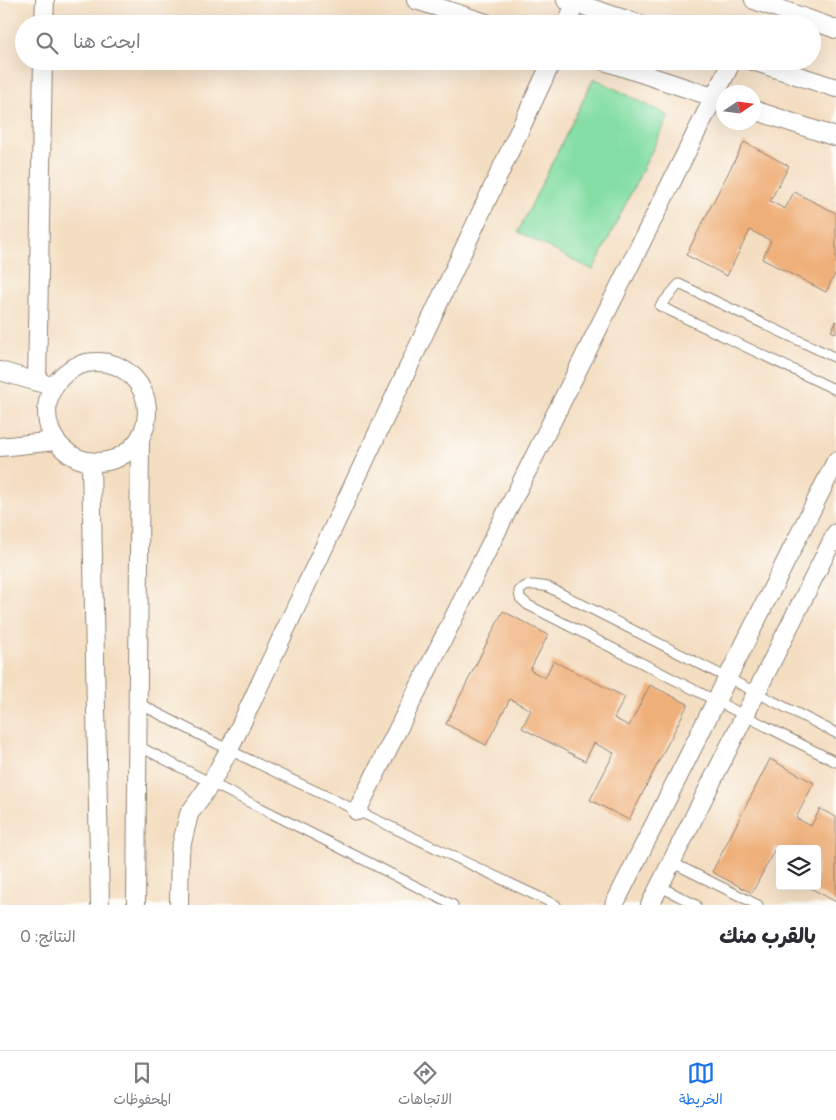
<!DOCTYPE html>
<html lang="ar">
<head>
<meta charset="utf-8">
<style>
  body { margin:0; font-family:Pangolin,"Playpen Sans Arabic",sans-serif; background:#f7f7f7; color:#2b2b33; direction:rtl }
  .controls { position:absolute; right:15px; bottom:15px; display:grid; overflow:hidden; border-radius:5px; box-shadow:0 5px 20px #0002 }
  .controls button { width:45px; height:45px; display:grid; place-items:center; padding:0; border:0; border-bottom:1px solid #e1e1e2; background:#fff; color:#2b2b33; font:25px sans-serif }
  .compass { position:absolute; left:716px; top:85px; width:45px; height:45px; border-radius:50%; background:#fff; box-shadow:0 5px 20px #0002; rotate:77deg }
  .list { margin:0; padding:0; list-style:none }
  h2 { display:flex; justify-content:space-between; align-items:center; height:65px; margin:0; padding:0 20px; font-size:21px }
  h2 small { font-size:16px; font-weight:400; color:#7c7c81 }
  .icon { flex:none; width:28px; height:28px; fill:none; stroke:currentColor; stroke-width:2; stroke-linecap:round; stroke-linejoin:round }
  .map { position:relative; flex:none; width:836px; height:905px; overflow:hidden; direction:ltr }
  .search { position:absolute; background:#fff; box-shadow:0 5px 20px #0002; left:15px; right:15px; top:15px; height:55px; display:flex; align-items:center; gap:12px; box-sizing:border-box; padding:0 18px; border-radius:28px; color:#7c7c81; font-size:19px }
  .sheet { height:145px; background:#fff }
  nav { display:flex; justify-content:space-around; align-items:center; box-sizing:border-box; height:70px; border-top:1px solid #e1e1e2; background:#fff; font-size:14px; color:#7c7c81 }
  nav a { display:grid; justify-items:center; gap:2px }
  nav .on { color:#1a73e8 }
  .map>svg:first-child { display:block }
</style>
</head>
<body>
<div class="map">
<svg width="836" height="905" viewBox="0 0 836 905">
  <rect width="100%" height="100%" fill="#fdfcf7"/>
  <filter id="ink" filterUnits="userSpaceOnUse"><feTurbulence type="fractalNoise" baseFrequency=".02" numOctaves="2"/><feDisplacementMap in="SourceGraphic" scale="10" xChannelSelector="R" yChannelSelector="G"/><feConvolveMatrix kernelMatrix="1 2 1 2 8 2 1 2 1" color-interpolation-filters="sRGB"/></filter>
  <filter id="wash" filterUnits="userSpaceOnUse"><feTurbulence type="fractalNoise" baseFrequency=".0096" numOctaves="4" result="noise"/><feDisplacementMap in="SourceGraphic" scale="20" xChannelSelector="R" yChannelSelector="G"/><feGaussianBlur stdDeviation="1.12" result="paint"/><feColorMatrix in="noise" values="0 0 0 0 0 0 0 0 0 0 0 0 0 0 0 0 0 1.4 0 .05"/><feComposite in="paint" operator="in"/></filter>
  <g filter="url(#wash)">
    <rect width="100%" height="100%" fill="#f4dec2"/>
    <path fill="#84dea4" stroke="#588468" d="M594,78L669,116L593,270L518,232Z"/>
    <g id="blocks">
      <g fill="#efaf78">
        <path d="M744,142L789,166L770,201L785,209L794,192L836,213V275L835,274L826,292L762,259L771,241L750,230L727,276L686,255Z"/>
        <path d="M836,321V333L831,331Z"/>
        <path d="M503,611L548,635L530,670L545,678L553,661L625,697L614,718L629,726L650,685L688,704L629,820L590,800L614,753L594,743L585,761L522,728L531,710L510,699L486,745L446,724Z"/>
        <path d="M770,759L814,783L796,818L811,826L820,809L836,817V902L807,886H817V849H780L776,847L752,893L712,872Z"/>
      </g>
    </g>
  </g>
  <g filter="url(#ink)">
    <use href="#blocks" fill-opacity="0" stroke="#908476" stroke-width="1"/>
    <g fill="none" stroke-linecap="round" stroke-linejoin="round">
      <defs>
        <g id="service">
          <path d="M836,358L679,284L660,306L836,390"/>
          <path d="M138,703L229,750L556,905"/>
          <path d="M836,733L548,587C537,585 527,582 519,591L520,598L528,605L836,762"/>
          <path d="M138,746L453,905"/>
          <path d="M671,862L758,905"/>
          <path d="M659,886L696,905"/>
        </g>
        <g id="minor">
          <path d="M416,0L489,24"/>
          <path d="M566,0L639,24"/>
          <path d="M754,0L836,29"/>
          <path d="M44,24L45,0"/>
          <path d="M567,24L575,3"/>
          <path d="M604,61L722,100"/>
          <path d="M753,61L836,88"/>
          <path d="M754,110L836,137"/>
          <circle cx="97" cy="412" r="50"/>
          <path d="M0,371L48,385"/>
          <path d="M37,382L43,61"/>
          <path d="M0,447L55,441"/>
          <path d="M91,463L100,905"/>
          <path d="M357,811L732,61"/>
          <path d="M136,905L140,440"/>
          <path d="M179,905L180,851L189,814L211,783L229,750L552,61"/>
          <path d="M614,905L836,461"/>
          <path d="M650,905L836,533"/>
        </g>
      </defs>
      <use href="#service" stroke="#908476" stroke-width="11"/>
      <use href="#minor" stroke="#908476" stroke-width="20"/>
      <use href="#service" stroke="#fff" stroke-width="9"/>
      <use href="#minor" stroke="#fff" stroke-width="18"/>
    </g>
  </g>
</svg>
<div class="controls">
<button><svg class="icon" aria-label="layers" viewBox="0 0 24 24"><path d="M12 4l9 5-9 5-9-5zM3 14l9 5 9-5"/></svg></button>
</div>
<svg class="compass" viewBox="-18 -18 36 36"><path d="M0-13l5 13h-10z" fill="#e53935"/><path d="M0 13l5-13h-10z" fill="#7c7c81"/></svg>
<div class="search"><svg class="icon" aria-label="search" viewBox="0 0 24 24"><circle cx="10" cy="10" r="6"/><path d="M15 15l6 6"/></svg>ابحث هنا</div>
</div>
<section class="sheet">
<h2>بالقرب منك<small>النتائج: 0</small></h2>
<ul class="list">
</ul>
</section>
<nav>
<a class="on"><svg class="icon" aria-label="map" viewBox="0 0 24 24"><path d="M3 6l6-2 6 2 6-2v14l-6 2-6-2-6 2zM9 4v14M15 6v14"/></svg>الخريطة</a>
<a><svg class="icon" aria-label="directions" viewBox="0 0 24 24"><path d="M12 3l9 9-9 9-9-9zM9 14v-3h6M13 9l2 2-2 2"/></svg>الاتجاهات</a>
<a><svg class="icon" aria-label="saved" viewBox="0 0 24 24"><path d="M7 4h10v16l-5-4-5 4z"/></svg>المحفوظات</a>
</nav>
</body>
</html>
